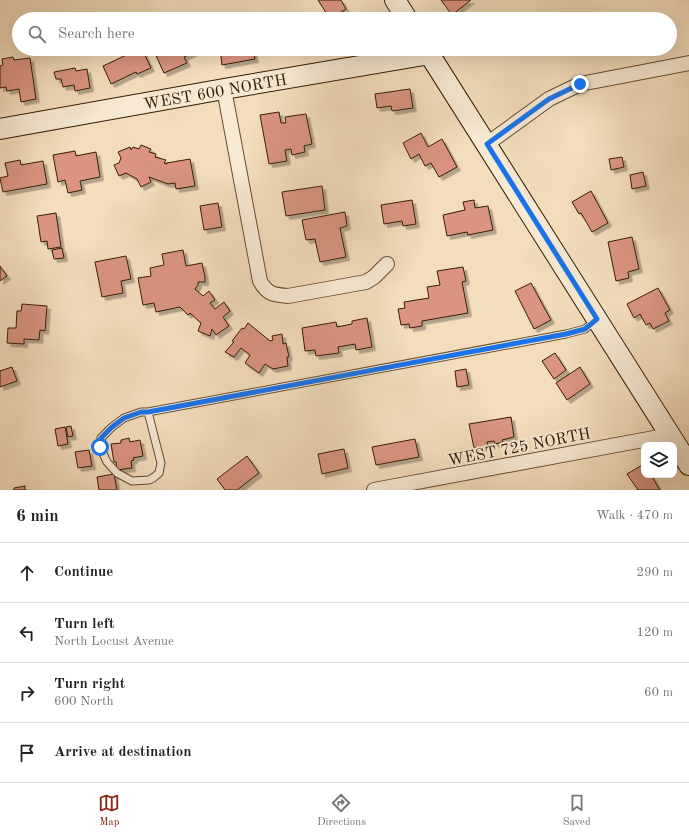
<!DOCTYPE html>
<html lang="en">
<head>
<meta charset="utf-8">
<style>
  body { margin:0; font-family:"Old Standard TT",serif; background:#f2f2f2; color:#222 }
  .controls { position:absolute; right:12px; bottom:12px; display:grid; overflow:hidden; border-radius:8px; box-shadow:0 4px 16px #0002 }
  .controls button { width:36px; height:36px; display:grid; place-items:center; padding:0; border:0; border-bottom:1px solid #e0e0e0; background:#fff; color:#222; font:20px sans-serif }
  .stop { position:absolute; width:12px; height:12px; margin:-9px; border:3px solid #1a73e8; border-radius:50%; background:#fff }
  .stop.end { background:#1a73e8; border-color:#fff; box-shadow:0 1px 4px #0008 }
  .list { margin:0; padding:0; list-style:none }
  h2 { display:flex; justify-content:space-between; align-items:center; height:52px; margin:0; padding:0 16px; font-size:17px }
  h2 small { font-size:13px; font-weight:400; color:#767676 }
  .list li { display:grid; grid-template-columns:26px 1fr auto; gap:12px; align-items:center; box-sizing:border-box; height:60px; padding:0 16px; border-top:1px solid #e0e0e0 }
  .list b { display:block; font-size:15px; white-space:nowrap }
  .list p { margin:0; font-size:13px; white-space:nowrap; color:#767676 }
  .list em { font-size:13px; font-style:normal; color:#767676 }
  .icon { flex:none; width:22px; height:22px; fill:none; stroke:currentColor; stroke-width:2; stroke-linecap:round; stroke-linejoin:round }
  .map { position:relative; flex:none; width:689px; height:490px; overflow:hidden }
  .search { position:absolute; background:#fff; box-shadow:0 4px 16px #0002; left:12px; right:12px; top:12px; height:44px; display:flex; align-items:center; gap:10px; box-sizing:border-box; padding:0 14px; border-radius:22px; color:#767676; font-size:15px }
  .sheet { height:292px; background:#fff }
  nav { display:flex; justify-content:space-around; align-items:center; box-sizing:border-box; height:56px; border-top:1px solid #e0e0e0; background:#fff; font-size:11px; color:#767676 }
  nav a { display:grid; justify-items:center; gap:2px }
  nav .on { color:#8f2418 }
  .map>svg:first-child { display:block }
</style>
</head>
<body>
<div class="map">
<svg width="689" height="490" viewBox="0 0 689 490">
  <defs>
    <filter id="shadow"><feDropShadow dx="3.5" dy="3.5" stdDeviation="0" flood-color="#0004"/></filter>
  </defs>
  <rect width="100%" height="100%" fill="#f3ddbd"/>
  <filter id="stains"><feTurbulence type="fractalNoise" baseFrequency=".005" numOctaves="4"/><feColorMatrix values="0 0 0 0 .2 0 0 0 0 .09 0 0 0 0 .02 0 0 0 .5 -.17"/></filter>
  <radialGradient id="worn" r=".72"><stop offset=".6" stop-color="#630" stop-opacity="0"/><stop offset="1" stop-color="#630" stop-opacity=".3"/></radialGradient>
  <g fill="#da9481" stroke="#361d04" filter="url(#shadow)">
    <path d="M318,0H341L346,9L330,19Z"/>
    <path d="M441,0H471L452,15Z"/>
    <path d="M139,49H142L151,68L137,74L136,72L111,84L103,66Z"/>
    <path d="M153,49H201L184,57L187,63L164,73Z"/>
    <path d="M220,49H253L255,59L222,65Z"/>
    <path d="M13,57L14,60L30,58L36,99L21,102L19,89L7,91L6,87L0,88V66L3,65L2,59Z"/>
    <path d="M75,68L76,71L87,69L90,88L75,91L74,85L63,87L61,79H56L54,72Z"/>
    <path d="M410,89L413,108L392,111L391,106L377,108L375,94Z"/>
    <path d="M279,112L281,123H286L285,117L306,114L312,144L304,146L305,152L292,155L291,149L285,150L287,161L269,164L260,115Z"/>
    <path d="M421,133L428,147L442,139L457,167L439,177L431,163L425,166L419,154L411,159L403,143Z"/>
    <path d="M141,145L151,149L149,152L156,154L155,157L166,160L164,163L167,164V163L190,159L195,186L176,189L175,183L168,184L149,177L151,182L141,187L137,179L126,173L119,176L114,165L119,163L121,158L118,152L130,147L131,150L133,147L139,149Z"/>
    <path d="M75,151L76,156L96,152L100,177L80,181L82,190L68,193L65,180L58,182L53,155Z"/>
    <path d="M622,157L624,167L611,170L609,159Z"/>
    <path d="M20,160L21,165L43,161L47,184L3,192L0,178L8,176L5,163Z"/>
    <path d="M643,172L646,186L632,189L630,175Z"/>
    <path d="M322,186L325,210L286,216L282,192Z"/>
    <path d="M591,191L608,223L592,232L581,213L579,214L572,202Z"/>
    <path d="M412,200L416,224L403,226L402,221L384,224L381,205Z"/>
    <path d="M474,200L475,208L488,206L493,230L468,235L467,232L447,236L443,215L465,210L463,202Z"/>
    <path d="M218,203L222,227L204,230L200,206Z"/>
    <path d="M345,212L347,226L340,228L346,257L320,262L315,239L306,240L302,220Z"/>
    <path d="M56,213L61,247L48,249L47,241L41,242L37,216Z"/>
    <path d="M632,237L639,269L628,272L629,278L616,281L608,242Z"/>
    <path d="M62,248L64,258L54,259L52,250Z"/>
    <path d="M183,250L186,266L202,263L205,277V282H198V285L195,289L203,296L209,291L215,300L210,303L215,309L224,302L230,311L223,317L229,326L216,335L212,329L210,336L198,331L201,323L190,313L188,315L180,307L156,312L154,303L143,305L138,278L151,276L150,268L164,265L162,254Z"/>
    <path d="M126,256L131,279L121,281L123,293L102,297L95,262Z"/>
    <path d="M0,266L7,276L0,281Z"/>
    <path d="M463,267L466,281L462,282L468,313L422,321V326L410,328L409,324L401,325L398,309L405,308L404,302L429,298L427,287L440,285L437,271Z"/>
    <path d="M531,283L551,320L534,329L515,291Z"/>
    <path d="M658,288L670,310L665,313L669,321L653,329L650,323L646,325L640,314L634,318L627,304Z"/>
    <path d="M22,304L47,306L45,331L40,330L39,340L24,339V344L7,343L8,328H16L17,311H21Z"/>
    <path d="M367,318L372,347L356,350L355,344L338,347L339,353L316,356L315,350L305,351L302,328L336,322L337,327L352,324V321Z"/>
    <path d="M248,323L270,341L273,340L272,336L282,334L283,344L286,343L289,357H287L288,366L273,369L265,364L259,373L245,363L250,355L241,348L234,357L225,352L234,342L232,341L242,328L244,329Z"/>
    <path d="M555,353L566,370L554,379L542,361Z"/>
    <path d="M12,367L17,381L0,387V371Z"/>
    <path d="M580,367L590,384L567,400L556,383Z"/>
    <path d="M466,369L469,385L457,387L455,371Z"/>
    <path d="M511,417L514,437L502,440L503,442L495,444L494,441L487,442L488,446L474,448L469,424Z"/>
    <path d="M71,426L73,436L68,437L66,427Z"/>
    <path d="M65,427L68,444L58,446L55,429Z"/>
    <path d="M129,438L130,442L140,440L143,456L133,458L134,460L131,461L132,468L117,470L116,462H114L111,444L121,443V440Z"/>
    <path d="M415,439L419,457L376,465L372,447Z"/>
    <path d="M344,449L348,468L322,474L318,454Z"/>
    <path d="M89,450L92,466L78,468L75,452Z"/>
    <path d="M247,456L259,473L237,490H225L217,479Z"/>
    <path d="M644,464V475H651L660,490H638L627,474Z"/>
    <path d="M114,474L117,490H99L97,477Z"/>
    <path d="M25,486V490H14V488Z"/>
  </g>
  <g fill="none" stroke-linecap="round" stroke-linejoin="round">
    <defs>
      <path id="lane" d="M148,412L161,463L159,473L153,478L149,480L132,481L117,473L107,462L100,447L101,438L112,427L124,418L141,412H148L566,334L585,329L595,321"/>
      <g id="street">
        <path d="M224,89L260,281C267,294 274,295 288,296L366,282L374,277L387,264"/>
        <path d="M487,144L549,99L580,84L689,63"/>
        <path d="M374,490L670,435"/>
      </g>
      <g id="secondary">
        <path d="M395,0L407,19"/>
        <path d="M426,49L689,465"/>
        <path d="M0,129L224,89L430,54"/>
      </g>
    </defs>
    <use href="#lane" stroke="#654d32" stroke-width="9"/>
    <use href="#street" stroke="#654d32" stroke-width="16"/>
    <use href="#secondary" stroke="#361d04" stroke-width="22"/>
    <use href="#lane" stroke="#f7e9d4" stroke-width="7"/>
    <use href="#street" stroke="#f7e9d4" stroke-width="14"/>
    <use href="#secondary" stroke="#f7e9d4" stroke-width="20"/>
  </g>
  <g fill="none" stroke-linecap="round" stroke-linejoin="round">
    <path stroke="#1a73e8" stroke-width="5" d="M100,447L101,438L112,427L124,418L141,412H148L566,334L585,329L597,319L487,144L549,99L580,84"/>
  </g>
  <g text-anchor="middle" stroke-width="4" stroke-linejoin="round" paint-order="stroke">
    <g font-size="16" fill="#361d04" stroke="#f7e9d4">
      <text transform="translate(215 91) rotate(-10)" y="6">WEST 600 NORTH</text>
      <text transform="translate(519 446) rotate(-11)" y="6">WEST 725 NORTH</text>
    </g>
  </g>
  <rect width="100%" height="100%" filter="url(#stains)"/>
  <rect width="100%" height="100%" fill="url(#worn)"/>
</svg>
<div class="controls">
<button><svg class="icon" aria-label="layers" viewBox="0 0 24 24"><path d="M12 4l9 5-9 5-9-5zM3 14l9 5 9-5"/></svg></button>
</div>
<div class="stop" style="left:100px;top:447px"></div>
<div class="stop end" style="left:580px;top:84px"></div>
<div class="search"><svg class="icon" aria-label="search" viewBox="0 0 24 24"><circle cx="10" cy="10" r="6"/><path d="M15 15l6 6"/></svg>Search here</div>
</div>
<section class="sheet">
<h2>6 min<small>Walk · 470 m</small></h2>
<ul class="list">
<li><svg class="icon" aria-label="ahead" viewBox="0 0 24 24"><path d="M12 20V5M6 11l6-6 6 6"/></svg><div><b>Continue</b></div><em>290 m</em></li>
<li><svg class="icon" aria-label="left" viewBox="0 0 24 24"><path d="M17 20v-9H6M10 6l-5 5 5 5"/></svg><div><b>Turn left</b><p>North Locust Avenue</p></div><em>120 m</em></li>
<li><svg class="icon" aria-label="right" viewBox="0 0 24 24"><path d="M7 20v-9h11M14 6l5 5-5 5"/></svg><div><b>Turn right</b><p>600 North</p></div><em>60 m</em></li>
<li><svg class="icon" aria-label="arrive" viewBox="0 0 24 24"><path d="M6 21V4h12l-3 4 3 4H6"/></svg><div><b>Arrive at destination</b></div></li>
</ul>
</section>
<nav>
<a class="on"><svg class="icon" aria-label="map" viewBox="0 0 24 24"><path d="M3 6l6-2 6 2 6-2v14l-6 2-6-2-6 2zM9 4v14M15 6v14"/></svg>Map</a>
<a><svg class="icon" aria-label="directions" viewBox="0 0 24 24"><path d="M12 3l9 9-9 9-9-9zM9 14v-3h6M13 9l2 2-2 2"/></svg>Directions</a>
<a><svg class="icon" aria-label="saved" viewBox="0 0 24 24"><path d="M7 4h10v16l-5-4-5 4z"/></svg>Saved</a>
</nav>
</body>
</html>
